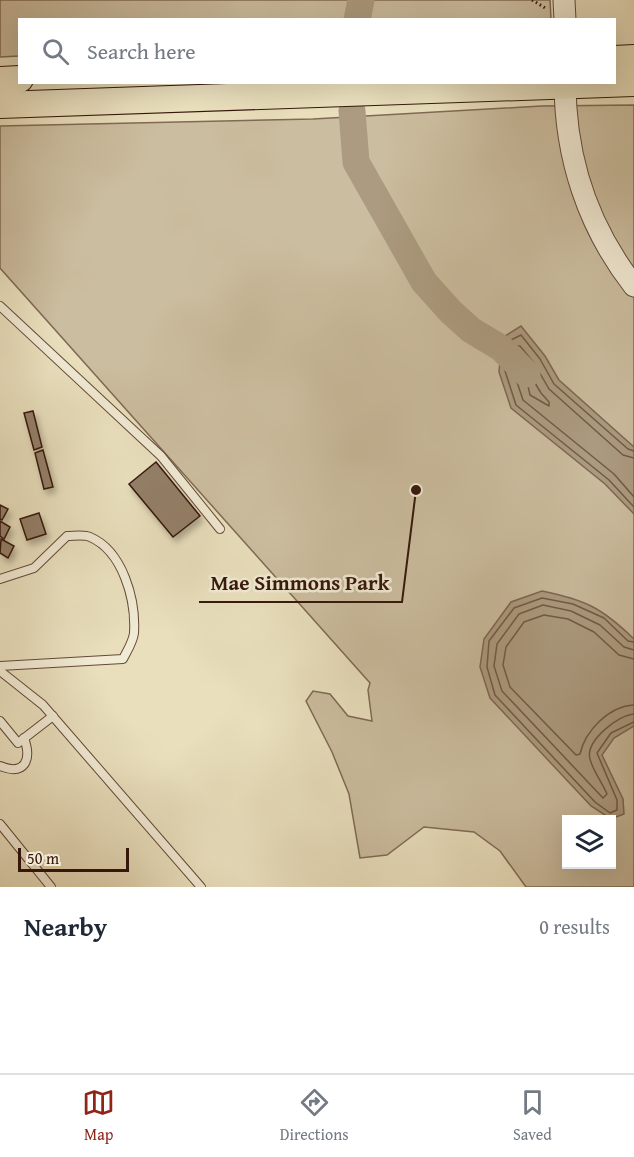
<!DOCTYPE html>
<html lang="en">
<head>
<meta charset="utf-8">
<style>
  body { margin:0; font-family:"Gentium Book Plus",serif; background:#f2f2f3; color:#1f2937 }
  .controls { position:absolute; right:18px; bottom:18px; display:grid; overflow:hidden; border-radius:0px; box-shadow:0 6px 24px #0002 }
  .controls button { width:54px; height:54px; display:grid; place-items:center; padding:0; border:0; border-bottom:2px solid #e0e1e3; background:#fff; color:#1f2937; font:30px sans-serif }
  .scale { position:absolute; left:18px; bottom:15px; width:111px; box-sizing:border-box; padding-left:6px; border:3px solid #36180b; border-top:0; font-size:16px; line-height:21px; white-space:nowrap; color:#36180b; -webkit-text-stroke:4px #f1ead4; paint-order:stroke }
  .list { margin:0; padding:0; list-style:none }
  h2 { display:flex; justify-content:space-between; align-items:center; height:78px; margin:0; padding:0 24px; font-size:26px }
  h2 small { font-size:20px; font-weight:400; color:#747a83 }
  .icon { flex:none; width:33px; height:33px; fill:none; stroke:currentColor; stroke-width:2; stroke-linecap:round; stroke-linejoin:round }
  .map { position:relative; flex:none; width:634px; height:887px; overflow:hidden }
  .search { position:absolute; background:#fff; box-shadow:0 6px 24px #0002; left:18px; right:18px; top:18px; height:66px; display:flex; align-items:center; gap:15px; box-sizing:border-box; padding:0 21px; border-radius:0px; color:#747a83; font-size:22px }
  .sheet { height:186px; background:#fff }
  nav { display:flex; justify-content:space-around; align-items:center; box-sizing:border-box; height:84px; border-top:2px solid #e0e1e3; background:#fff; font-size:16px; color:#747a83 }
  nav a { display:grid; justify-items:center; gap:3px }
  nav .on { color:#8f2418 }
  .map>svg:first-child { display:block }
</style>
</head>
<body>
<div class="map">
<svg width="634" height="887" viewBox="0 0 634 887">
  <defs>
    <filter id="shadow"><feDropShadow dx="3" dy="5" stdDeviation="3" flood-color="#0004"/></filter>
  </defs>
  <rect width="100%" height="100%" fill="#e9dfbd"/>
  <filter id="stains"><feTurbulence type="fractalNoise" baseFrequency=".00333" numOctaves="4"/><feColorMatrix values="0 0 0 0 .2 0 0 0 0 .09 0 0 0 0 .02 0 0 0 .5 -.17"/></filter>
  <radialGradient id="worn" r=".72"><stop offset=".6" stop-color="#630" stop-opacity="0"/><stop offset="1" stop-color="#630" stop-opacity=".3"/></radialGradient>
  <g fill="#cbbd9f" stroke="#806a55" stroke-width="1.5" fill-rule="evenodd">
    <path d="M0,0H550L551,19L20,20L19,56L0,57Z"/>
    <path d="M634,105V887H526L500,851L474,832L424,827L387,855L360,858L349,794L332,752L306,701L313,691L330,694L348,716L372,721L368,690L370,683L0,268V126L313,119L541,106ZM566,820H612V864H566Z"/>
  </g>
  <g fill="#ac9b80" stroke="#7d6751" stroke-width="1.5">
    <path d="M521,326L545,356L559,380L634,447V514L605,484L511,408L499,372L502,338Z"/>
    <path d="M542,591C586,600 602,608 634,639V726L614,738L602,755L623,799L624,814L611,819L591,806L490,698L480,667L484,639L511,602Z"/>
  </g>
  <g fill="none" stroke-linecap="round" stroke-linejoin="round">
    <g stroke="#715a46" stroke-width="1.5">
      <path d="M525,372L529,373L541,393L549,402V406L530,395Z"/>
      <path d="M634,451L628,449L554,384L540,359L521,335L509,341L505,371L516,405L609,480L634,507"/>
      <path d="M634,458L623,455L549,389L534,363L520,346H516L513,370L523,400L614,474L634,497"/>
      <path d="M634,642L628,641L604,618L573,604L542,598L514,608L489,641L487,667L495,695L595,802L610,813L617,810V800L597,753L611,733L634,722"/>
      <path d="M634,650L624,647L600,625L571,611L543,605L519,614L497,644L494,666L502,691L603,798L607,794C602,782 593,771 590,759C585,741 618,715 634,714"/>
      <path d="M634,659L619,655L594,632L568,619L544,615L524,622L506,647L503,665L510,687L576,755L580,754C585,731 609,706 634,705"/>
    </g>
    <g stroke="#ac9b80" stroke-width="27">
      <path d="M357,20L361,0"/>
      <path d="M352,111L356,162L424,282L451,312L471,330L501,348L527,374"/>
    </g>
  </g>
  <g fill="#937f68" stroke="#36180b" stroke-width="1.5" filter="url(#shadow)">
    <path d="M33,411L42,447L34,450L24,413Z"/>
    <path d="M43,450L53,487L44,489L35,453Z"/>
    <path d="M156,462L200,516L173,537L129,484Z"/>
    <path d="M0,505L8,509L2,520L0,519Z"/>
    <path d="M39,513L46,534L27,540L20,519Z"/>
    <path d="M0,521L10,527L4,539L0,536Z"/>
    <path d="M1,539L14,546L8,558L0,553Z"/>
  </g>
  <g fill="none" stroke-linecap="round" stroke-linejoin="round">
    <defs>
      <g id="service">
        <path d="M0,306L161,456L220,529"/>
        <path d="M0,579L34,568L67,536C74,536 84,534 90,537C123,551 136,600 134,633C133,642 127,651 123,659L0,666"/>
        <path d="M0,671L43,705L201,887"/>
        <path d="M0,721L18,743L53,716"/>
        <path d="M0,766C25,776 32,760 24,738"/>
        <path d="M0,824L51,887"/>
      </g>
      <g id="tertiary">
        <path d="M564,0L565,20"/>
        <path d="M565,82C565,157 588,227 634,286"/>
      </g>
      <g id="primary">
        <path d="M614,59L634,58"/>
        <path d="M0,80L20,79"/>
        <path d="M0,105L634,83"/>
      </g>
    </defs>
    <use href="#service" stroke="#634a38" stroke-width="10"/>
    <use href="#tertiary" stroke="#634a38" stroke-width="23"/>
    <use href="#primary" stroke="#36180b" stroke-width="28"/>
    <path stroke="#36180b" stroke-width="3" stroke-dasharray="1.5 3" stroke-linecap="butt" d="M532,0L547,9"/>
    <use href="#service" stroke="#f1ead4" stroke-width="8"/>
    <use href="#tertiary" stroke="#f1ead4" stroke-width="21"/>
    <use href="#primary" stroke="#e9dfbd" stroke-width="26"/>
  </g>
  <path fill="none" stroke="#36180b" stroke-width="2" d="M416 490L402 602H199"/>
  <circle fill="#36180b" stroke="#f1ead4" stroke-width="2" cx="416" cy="490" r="6"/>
  <g font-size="21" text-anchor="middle" font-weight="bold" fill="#36180b" stroke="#f1ead4" stroke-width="5" stroke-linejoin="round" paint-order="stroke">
    <text x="300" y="590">Mae Simmons Park</text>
  </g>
  <rect width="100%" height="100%" filter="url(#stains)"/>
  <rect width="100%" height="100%" fill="url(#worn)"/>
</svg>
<div class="controls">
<button><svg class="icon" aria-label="layers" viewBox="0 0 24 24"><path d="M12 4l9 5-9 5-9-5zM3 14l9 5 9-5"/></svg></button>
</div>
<div class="scale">50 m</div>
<div class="search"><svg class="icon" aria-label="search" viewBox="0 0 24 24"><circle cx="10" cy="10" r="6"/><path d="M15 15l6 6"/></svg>Search here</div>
</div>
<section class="sheet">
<h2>Nearby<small>0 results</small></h2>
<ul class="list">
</ul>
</section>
<nav>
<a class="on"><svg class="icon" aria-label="map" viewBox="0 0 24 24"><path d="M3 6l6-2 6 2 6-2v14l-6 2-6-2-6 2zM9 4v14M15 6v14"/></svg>Map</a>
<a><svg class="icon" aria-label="directions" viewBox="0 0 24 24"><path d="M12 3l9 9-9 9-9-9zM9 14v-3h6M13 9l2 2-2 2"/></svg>Directions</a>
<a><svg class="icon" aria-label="saved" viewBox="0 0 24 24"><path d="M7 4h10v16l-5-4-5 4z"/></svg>Saved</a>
</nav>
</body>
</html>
